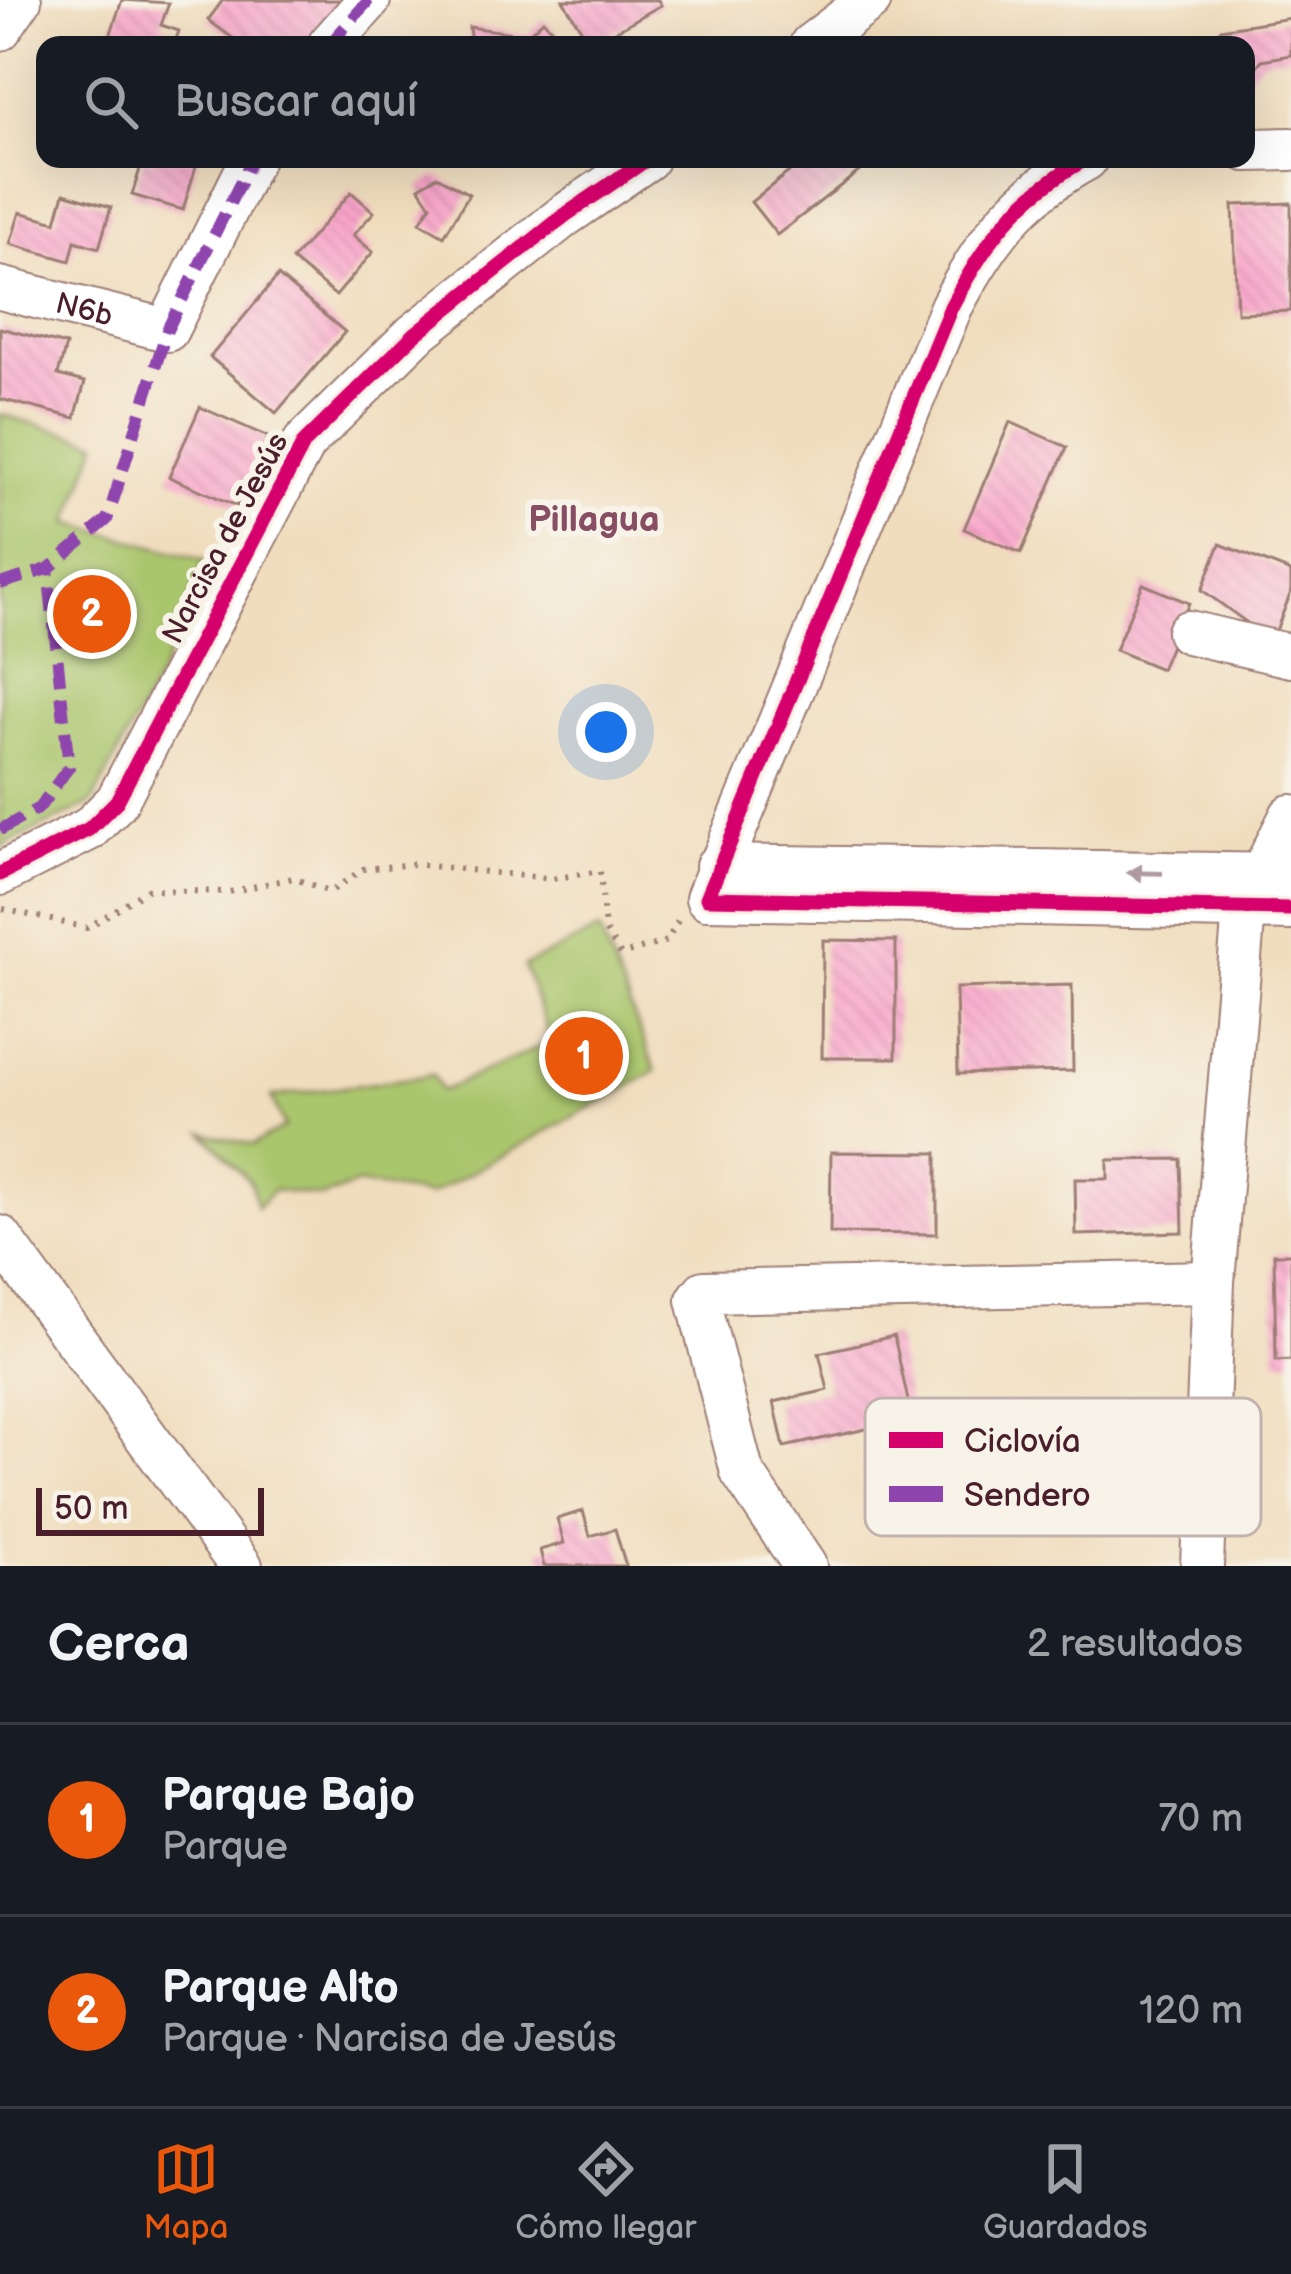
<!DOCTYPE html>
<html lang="es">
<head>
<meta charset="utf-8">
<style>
  body { margin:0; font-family:"Balsamiq Sans",sans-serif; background:#20242c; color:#f1f3f6 }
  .scale { position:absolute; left:36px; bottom:30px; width:228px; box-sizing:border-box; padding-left:12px; border:6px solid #4a1f2b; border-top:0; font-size:33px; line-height:42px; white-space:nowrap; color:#4a1f2b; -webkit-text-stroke:9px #f7f3e8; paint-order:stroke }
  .you { position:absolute; left:606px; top:732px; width:42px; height:42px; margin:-30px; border:9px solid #fff; border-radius:50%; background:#1a73e8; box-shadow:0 0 0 18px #1a73e833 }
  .badge { display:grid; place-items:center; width:78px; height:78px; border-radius:50%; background:#ea580c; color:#fff; font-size:39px; font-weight:700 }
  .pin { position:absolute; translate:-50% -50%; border:6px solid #fff; box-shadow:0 3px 12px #0006 }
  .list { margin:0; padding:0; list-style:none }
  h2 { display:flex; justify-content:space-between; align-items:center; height:156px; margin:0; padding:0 48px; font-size:51px }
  h2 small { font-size:39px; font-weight:400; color:#9ea1a6 }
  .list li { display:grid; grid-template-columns:78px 1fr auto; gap:36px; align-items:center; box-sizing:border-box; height:192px; padding:0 48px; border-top:3px solid #363941 }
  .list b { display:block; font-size:45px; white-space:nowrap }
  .list p { margin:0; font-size:39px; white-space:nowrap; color:#9ea1a6 }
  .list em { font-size:39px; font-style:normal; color:#9ea1a6 }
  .icon { flex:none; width:66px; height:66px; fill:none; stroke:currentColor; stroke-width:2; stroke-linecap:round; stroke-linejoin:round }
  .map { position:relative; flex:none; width:1291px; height:1566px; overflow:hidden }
  .search { position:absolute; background:#171b24; box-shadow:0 12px 48px #0002; left:36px; right:36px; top:36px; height:132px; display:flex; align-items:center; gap:30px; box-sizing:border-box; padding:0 42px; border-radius:24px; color:#9ea1a6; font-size:45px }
  .sheet { height:540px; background:#171b24 }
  nav { display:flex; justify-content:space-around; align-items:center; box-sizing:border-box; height:168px; border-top:3px solid #363941; background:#171b24; font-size:33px; color:#9ea1a6 }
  nav a { display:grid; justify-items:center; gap:6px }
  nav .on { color:#ea580c }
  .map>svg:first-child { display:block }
</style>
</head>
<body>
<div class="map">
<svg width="1291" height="1566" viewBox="0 0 1291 1566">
  <defs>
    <pattern id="building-back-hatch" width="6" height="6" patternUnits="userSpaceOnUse" patternTransform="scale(3)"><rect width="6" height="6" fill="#f9a6ca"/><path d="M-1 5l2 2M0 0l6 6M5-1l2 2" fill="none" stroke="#d78eae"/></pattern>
  </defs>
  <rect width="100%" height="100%" fill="#f7f3e8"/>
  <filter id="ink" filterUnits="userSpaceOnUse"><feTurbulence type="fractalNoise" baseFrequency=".00833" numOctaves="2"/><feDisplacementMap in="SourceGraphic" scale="24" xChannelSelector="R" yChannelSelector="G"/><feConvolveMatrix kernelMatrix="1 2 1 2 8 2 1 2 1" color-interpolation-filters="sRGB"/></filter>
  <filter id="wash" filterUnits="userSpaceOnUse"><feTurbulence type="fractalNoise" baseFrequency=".004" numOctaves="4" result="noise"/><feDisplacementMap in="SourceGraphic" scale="48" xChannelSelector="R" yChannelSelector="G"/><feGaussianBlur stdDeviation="2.7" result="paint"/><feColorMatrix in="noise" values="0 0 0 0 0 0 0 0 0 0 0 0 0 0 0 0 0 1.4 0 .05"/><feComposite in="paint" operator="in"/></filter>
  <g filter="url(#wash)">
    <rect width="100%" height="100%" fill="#f0ddbd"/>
    <g fill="#aac66d" stroke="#7a724c" stroke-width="3">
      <path d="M0,414L98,442L69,523L204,560L163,668L92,803L0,847Z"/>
      <path d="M599,930L656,1071L430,1195L357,1184L323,1197L274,1190L257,1207L251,1183L204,1133L253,1145L285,1127L271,1097L433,1075L441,1091L551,1042L524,966Z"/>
    </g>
    <g id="blocks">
      <g fill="url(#building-back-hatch)">
        <path d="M122,0L169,3L161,25L179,31L174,45H107Z"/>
        <path d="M223,0H341L307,45H242L208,20Z"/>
        <path d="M563,0H658L661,5L591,45Z"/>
        <path d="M1291,18V55L1262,60L1246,79V45H1208L1221,29Z"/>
        <path d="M543,20L567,45H471L469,27L527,35Z"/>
        <path d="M143,159H198L183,210L132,195Z"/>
        <path d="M805,159H852L861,170L777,235L751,202Z"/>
        <path d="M437,176L469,194L444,236L420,222L431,205L419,187Z"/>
        <path d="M351,192L374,212L353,235L373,252L336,296L292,260Z"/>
        <path d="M64,193L111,207L99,248L75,241L70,261L10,244L20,212L56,222Z"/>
        <path d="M1291,203V311L1237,313L1233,205Z"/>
        <path d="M278,276L345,332L276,413L210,357Z"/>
        <path d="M0,328L66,345L58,375L85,382L75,418L0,399Z"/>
        <path d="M200,407L268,437L237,506L169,477Z"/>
        <path d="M1010,422L1067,447L1021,553L964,529Z"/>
        <path d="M1220,544L1291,572V592L1272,641L1202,590Z"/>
        <path d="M1143,584L1189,603L1161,669L1115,650Z"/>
        <path d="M823,940L896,941V1058H822Z"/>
        <path d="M1072,985L1073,1071L958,1074L956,988Z"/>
        <path d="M831,1152L937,1153V1234L830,1233Z"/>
        <path d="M1181,1159L1183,1232L1076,1235L1075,1179H1108V1160Z"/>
        <path d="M1274,1254H1291V1360L1276,1361Z"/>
        <path d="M894,1336L912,1419L784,1447L774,1402L828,1390L819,1353Z"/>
        <path d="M583,1511L590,1536L615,1529L626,1566H544L540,1550L564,1543L557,1519Z"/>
      </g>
    </g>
  </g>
  <g filter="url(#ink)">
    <use href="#blocks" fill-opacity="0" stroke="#9d7e74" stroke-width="3"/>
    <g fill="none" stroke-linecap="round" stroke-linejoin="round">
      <defs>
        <g id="minor">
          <path d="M0,29L20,0"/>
          <path d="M329,45L369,0"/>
          <path d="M811,45L870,0"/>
          <path d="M1246,150L1291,149"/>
          <path d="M1086,159C1018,196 987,239 951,307L707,898L1291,909"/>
          <path id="s1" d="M0,288L167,330L252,159"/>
          <path d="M1188,632L1291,656"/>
          <path d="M717,866L1286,875"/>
          <path d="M0,874L89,829L117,801L304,443L414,335L564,216L647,159"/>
          <path d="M0,1237L241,1566"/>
          <path d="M805,1566L742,1472L698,1300L704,1292L1213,1282"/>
          <path d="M1202,1566L1213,1282L1244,910L1291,816"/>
        </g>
      </defs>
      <use href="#minor" stroke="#9d7e74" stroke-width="46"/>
      <path stroke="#9d7e74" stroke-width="6" stroke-dasharray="3 9" stroke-linecap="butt" d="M3,909L87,928L147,890L229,892L293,878L330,892L363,869L414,864L552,879L600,871L605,930L621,955L667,941L680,917"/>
      <use href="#minor" stroke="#fff" stroke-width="42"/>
      <g stroke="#8e44ad" stroke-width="12" stroke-dasharray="24 12" stroke-linecap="butt">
        <path d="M329,45L369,0"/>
        <path d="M0,584L48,569L107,520L167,330L252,159"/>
        <path d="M0,830L39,808L69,767L48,569"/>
      </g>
      <defs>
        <g id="cycleway">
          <path d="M1086,159C1018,196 987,239 951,307L707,898L1291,909"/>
          <path d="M0,874L89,829L117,801L304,443L414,335L564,216L647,159"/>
        </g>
      </defs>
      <use href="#cycleway" stroke="#f7f3e8" stroke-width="22"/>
      <use href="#cycleway" stroke="#d6006c" stroke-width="15"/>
    </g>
    <defs><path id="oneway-solid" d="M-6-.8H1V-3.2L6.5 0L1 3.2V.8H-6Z" transform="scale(3)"/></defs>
    <use fill="#ae9aa0" href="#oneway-solid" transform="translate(1145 873) rotate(-179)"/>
  </g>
  <g text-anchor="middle" stroke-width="12" stroke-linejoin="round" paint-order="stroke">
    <g font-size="30" fill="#4a1f2b" stroke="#f7f3e8">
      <text dy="10" stroke="none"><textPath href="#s1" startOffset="87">N6b</textPath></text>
      <text transform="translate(225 538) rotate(-62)" y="10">Narcisa de Jesús</text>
    </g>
    <g font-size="36" font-weight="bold" fill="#874e63" stroke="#f7f3e8">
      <text x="594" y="531">Pillagua</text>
    </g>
  </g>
  <rect x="865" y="1398" width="396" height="138" rx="18" fill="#f7f3e8" stroke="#c3b3af" stroke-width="3"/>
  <rect x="889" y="1432" width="54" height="16" fill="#d6006c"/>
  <rect x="889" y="1486" width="54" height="16" fill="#8e44ad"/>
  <g font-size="33" fill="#4a1f2b">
    <text x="964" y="1452">Ciclovía</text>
    <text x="964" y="1506">Sendero</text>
  </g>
</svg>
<div class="scale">50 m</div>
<div class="you"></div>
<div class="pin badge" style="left:584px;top:1056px">1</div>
<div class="pin badge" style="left:92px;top:614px">2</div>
<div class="search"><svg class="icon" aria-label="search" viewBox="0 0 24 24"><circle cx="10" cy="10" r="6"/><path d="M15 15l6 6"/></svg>Buscar aquí</div>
</div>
<section class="sheet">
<h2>Cerca<small>2 resultados</small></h2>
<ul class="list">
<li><span class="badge">1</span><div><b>Parque Bajo</b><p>Parque</p></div><em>70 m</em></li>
<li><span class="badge">2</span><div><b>Parque Alto</b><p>Parque · Narcisa de Jesús</p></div><em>120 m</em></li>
</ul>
</section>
<nav>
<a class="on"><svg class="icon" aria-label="map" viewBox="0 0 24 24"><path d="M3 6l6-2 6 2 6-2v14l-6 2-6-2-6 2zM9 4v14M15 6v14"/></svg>Mapa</a>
<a><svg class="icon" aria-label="directions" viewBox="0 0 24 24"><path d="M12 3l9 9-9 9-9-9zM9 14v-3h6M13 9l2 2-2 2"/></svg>Cómo llegar</a>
<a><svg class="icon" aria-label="saved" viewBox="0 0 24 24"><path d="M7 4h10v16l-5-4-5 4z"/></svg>Guardados</a>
</nav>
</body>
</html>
